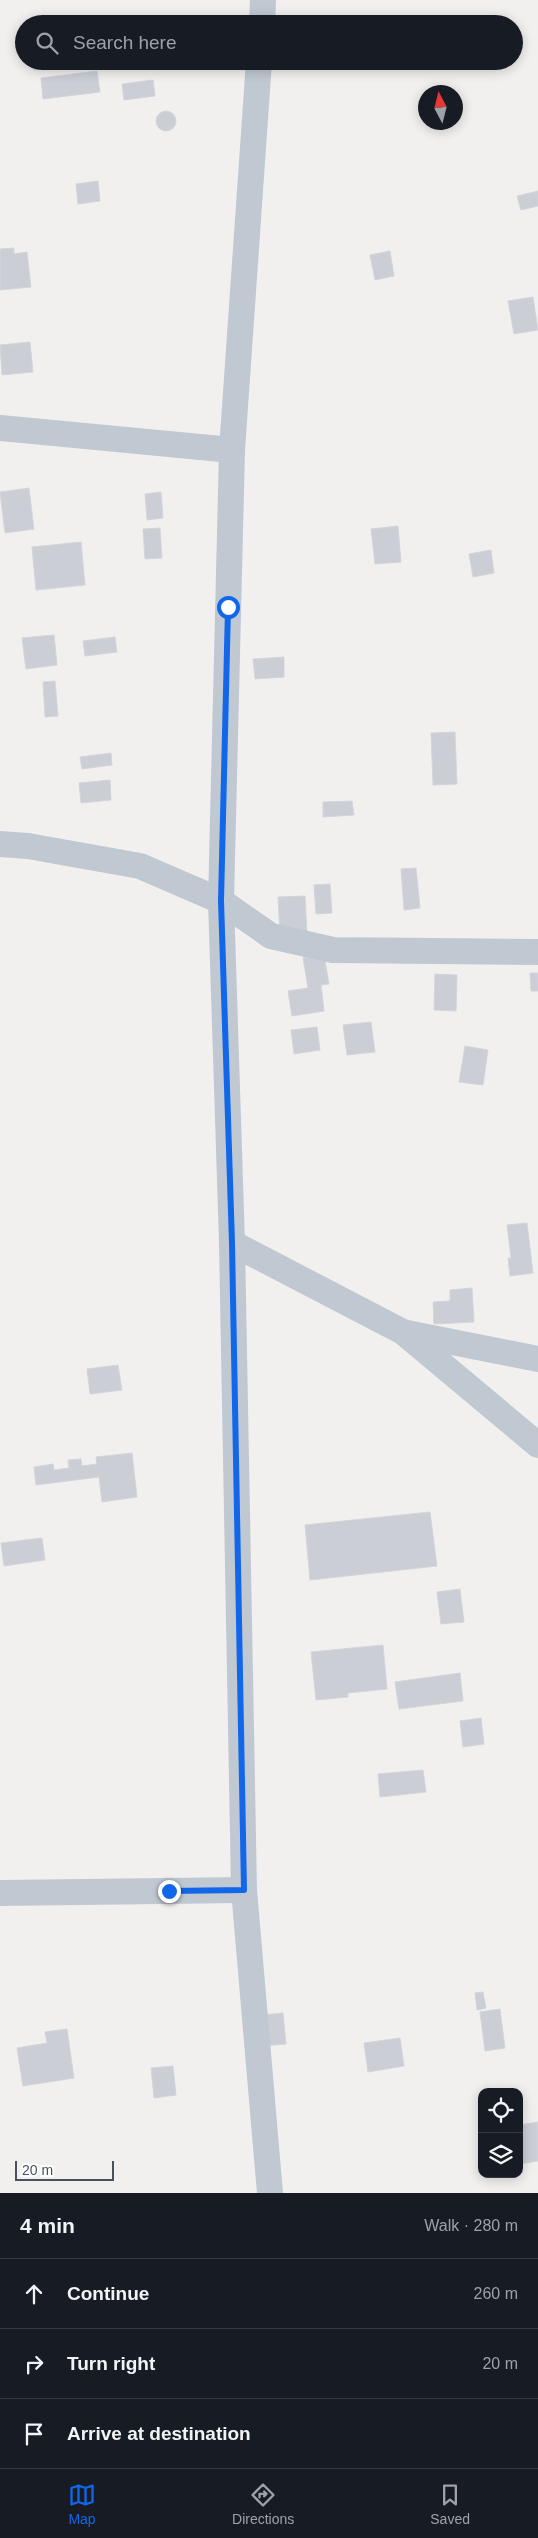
<!DOCTYPE html>
<html lang="en">
<head>
<meta charset="utf-8">
<style>
  body { margin:0; font-family:Helvetica,sans-serif; background:#20242c; color:#f1f3f6 }
  .controls { position:absolute; right:15px; bottom:15px; display:grid; overflow:hidden; border-radius:10px; box-shadow:0 2px 12px #0003 }
  .controls button { width:45px; height:45px; display:grid; place-items:center; padding:0; border:0; border-bottom:1px solid #363941; background:#171b24; color:#f1f3f6; font:25px sans-serif }
  .compass { position:absolute; left:418px; top:85px; width:45px; height:45px; border-radius:50%; background:#171b24; box-shadow:0 2px 12px #0003; rotate:353deg }
  .scale { position:absolute; left:15px; bottom:12px; width:99px; box-sizing:border-box; padding-left:5px; border:2px solid #47525e; border-top:0; font-size:14px; line-height:18px; white-space:nowrap; color:#47525e; -webkit-text-stroke:4px #fff; paint-order:stroke }
  .stop { position:absolute; width:15px; height:15px; margin:-11px; border:4px solid #1166ea; border-radius:50%; background:#fff }
  .stop.end { background:#1166ea; border-color:#fff; box-shadow:0 1px 5px #0008 }
  .list { margin:0; padding:0; list-style:none }
  h2 { display:flex; justify-content:space-between; align-items:center; height:65px; margin:0; padding:0 20px; font-size:21px }
  h2 small { font-size:16px; font-weight:400; color:#9ea1a6 }
  .list li { display:grid; grid-template-columns:32px 1fr auto; gap:15px; align-items:center; box-sizing:border-box; height:70px; padding:0 20px; border-top:1px solid #363941 }
  .list b { display:block; font-size:19px; white-space:nowrap }
  .list em { font-size:16px; font-style:normal; color:#9ea1a6 }
  .icon { flex:none; width:28px; height:28px; fill:none; stroke:currentColor; stroke-width:2; stroke-linecap:round; stroke-linejoin:round }
  .map { position:relative; flex:none; width:538px; height:2193px; overflow:hidden }
  .search { position:absolute; background:#171b24; box-shadow:0 2px 12px #0003; left:15px; right:15px; top:15px; height:55px; display:flex; align-items:center; gap:12px; box-sizing:border-box; padding:0 18px; border-radius:28px; color:#9ea1a6; font-size:19px }
  .sheet { height:275px; background:#171b24 }
  nav { display:flex; justify-content:space-around; align-items:center; box-sizing:border-box; height:70px; border-top:1px solid #363941; background:#171b24; font-size:14px; color:#9ea1a6 }
  nav a { display:grid; justify-items:center; gap:2px }
  nav .on { color:#1166ea }
  .map>svg:first-child { display:block }
</style>
</head>
<body>
<div class="map">
<svg width="538" height="2193" viewBox="0 0 538 2193">
  <rect width="100%" height="100%" fill="#f2f0ef"/>
  <g fill="#cbced5" stroke="#d3d5db">
    <path d="M78,18V24H36Z"/>
    <path d="M33,61H60L61,66L34,70Z"/>
    <path d="M97,71L100,92L43,99L41,78Z"/>
    <path d="M153,80L155,96L124,100L122,84Z"/>
    <circle cx="166" cy="121" r="10"/>
    <path d="M98,181L100,201L78,204L76,184Z"/>
    <path d="M538,191V206L521,210L517,196Z"/>
    <path d="M14,248V254L27,252L31,287L0,290V249Z"/>
    <path d="M390,251L394,276L375,280L370,255Z"/>
    <path d="M533,297L538,330L514,334L508,301Z"/>
    <path d="M30,342L33,372L2,375L0,345Z"/>
    <path d="M29,488L34,529L5,533L0,492Z"/>
    <path d="M161,492L163,518L147,520L145,494Z"/>
    <path d="M398,526L401,562L375,564L371,529Z"/>
    <path d="M160,528L162,558L145,559L143,529Z"/>
    <path d="M81,542L85,585L36,590L32,547Z"/>
    <path d="M491,550L494,573L473,577L469,554Z"/>
    <path d="M54,635L57,665L26,669L22,638Z"/>
    <path d="M115,637L117,652L85,656L83,641Z"/>
    <path d="M284,657V677L255,679L253,659Z"/>
    <path d="M55,681L58,716L45,717L43,682Z"/>
    <path d="M455,732L457,784L433,785L431,733Z"/>
    <path d="M111,753L112,765L82,769L80,757Z"/>
    <path d="M110,780L111,800L81,803L79,783Z"/>
    <path d="M352,801L354,815L323,817V802Z"/>
    <path d="M416,868L420,908L404,910L401,869Z"/>
    <path d="M330,884L332,913L316,914L314,885Z"/>
    <path d="M305,896L307,933L280,935L278,897Z"/>
    <path d="M324,955L329,984L321,985L324,1011L292,1016L288,991L308,988L303,958Z"/>
    <path d="M530,973H538V991H531Z"/>
    <path d="M435,974L457,975L456,1011L434,1010Z"/>
    <path d="M371,1022L375,1052L347,1055L343,1025Z"/>
    <path d="M317,1027L320,1050L294,1054L291,1030Z"/>
    <path d="M465,1046L488,1050L483,1085L459,1082Z"/>
    <path d="M527,1223L533,1273L510,1276L508,1258H511L507,1225Z"/>
    <path d="M472,1288L474,1322L434,1324L433,1302L450,1301V1290Z"/>
    <path d="M118,1365L122,1390L90,1394L87,1369Z"/>
    <path d="M132,1453L137,1497L102,1502L99,1477L36,1485L34,1467L53,1464L54,1470L69,1468L68,1460L81,1459L82,1466L97,1464L96,1457Z"/>
    <path d="M430,1512L437,1566L310,1580L305,1525Z"/>
    <path d="M42,1538L45,1560L4,1566L1,1543Z"/>
    <path d="M460,1589L464,1622L441,1624L437,1592Z"/>
    <path d="M383,1645L387,1689L348,1693V1697L316,1700L311,1652Z"/>
    <path d="M460,1673L463,1701L399,1709L395,1682Z"/>
    <path d="M481,1718L484,1744L463,1747L460,1721Z"/>
    <path d="M423,1770L426,1792L380,1797L378,1774Z"/>
    <path d="M483,1992L486,2008L477,2010L475,1993Z"/>
    <path d="M500,2009L505,2048L485,2051L480,2012Z"/>
    <path d="M283,2013L286,2044L264,2046L261,2015Z"/>
    <path d="M67,2029L74,2078L23,2086L17,2048L47,2043L45,2032Z"/>
    <path d="M400,2038L404,2066L368,2072L364,2043Z"/>
    <path d="M173,2066L176,2095L154,2098L151,2068Z"/>
    <path d="M538,2122V2161L519,2164V2125Z"/>
  </g>
  <g fill="none" stroke-linecap="round" stroke-linejoin="round">
    <g stroke="#c0c9d2" stroke-width="26">
      <path d="M262,24L263,0"/>
      <path d="M259,61L232,450L221,901L232,1243L244,1890L270,2193"/>
      <path d="M0,428L232,450"/>
      <path d="M0,844L28,846L140,866L221,901L271,936L333,950L538,952"/>
      <path d="M232,1243L403,1332L538,1445"/>
      <path d="M407,1333L538,1359"/>
      <path d="M0,1893L244,1890"/>
    </g>
  </g>
  <g fill="none" stroke-linecap="round" stroke-linejoin="round">
    <path stroke="#1166ea" stroke-width="6" d="M169,1891L244,1890L232,1243L221,901L228,607"/>
  </g>
</svg>
<div class="controls">
<button><svg class="icon" aria-label="locate" viewBox="0 0 24 24"><circle cx="12" cy="12" r="6"/><path d="M12 2v4M12 18v4M2 12h4M18 12h4"/></svg></button>
<button><svg class="icon" aria-label="layers" viewBox="0 0 24 24"><path d="M12 4l9 5-9 5-9-5zM3 14l9 5 9-5"/></svg></button>
</div>
<svg class="compass" viewBox="-18 -18 36 36"><path d="M0-13l5 13h-10z" fill="#e53935"/><path d="M0 13l5-13h-10z" fill="#9ea1a6"/></svg>
<div class="scale">20 m</div>
<div class="stop" style="left:228px;top:607px"></div>
<div class="stop end" style="left:169px;top:1891px"></div>
<div class="search"><svg class="icon" aria-label="search" viewBox="0 0 24 24"><circle cx="10" cy="10" r="6"/><path d="M15 15l6 6"/></svg>Search here</div>
</div>
<section class="sheet">
<h2>4 min<small>Walk · 280 m</small></h2>
<ul class="list">
<li><svg class="icon" aria-label="ahead" viewBox="0 0 24 24"><path d="M12 20V5M6 11l6-6 6 6"/></svg><div><b>Continue</b></div><em>260 m</em></li>
<li><svg class="icon" aria-label="right" viewBox="0 0 24 24"><path d="M7 20v-9h11M14 6l5 5-5 5"/></svg><div><b>Turn right</b></div><em>20 m</em></li>
<li><svg class="icon" aria-label="arrive" viewBox="0 0 24 24"><path d="M6 21V4h12l-3 4 3 4H6"/></svg><div><b>Arrive at destination</b></div></li>
</ul>
</section>
<nav>
<a class="on"><svg class="icon" aria-label="map" viewBox="0 0 24 24"><path d="M3 6l6-2 6 2 6-2v14l-6 2-6-2-6 2zM9 4v14M15 6v14"/></svg>Map</a>
<a><svg class="icon" aria-label="directions" viewBox="0 0 24 24"><path d="M12 3l9 9-9 9-9-9zM9 14v-3h6M13 9l2 2-2 2"/></svg>Directions</a>
<a><svg class="icon" aria-label="saved" viewBox="0 0 24 24"><path d="M7 4h10v16l-5-4-5 4z"/></svg>Saved</a>
</nav>
</body>
</html>
